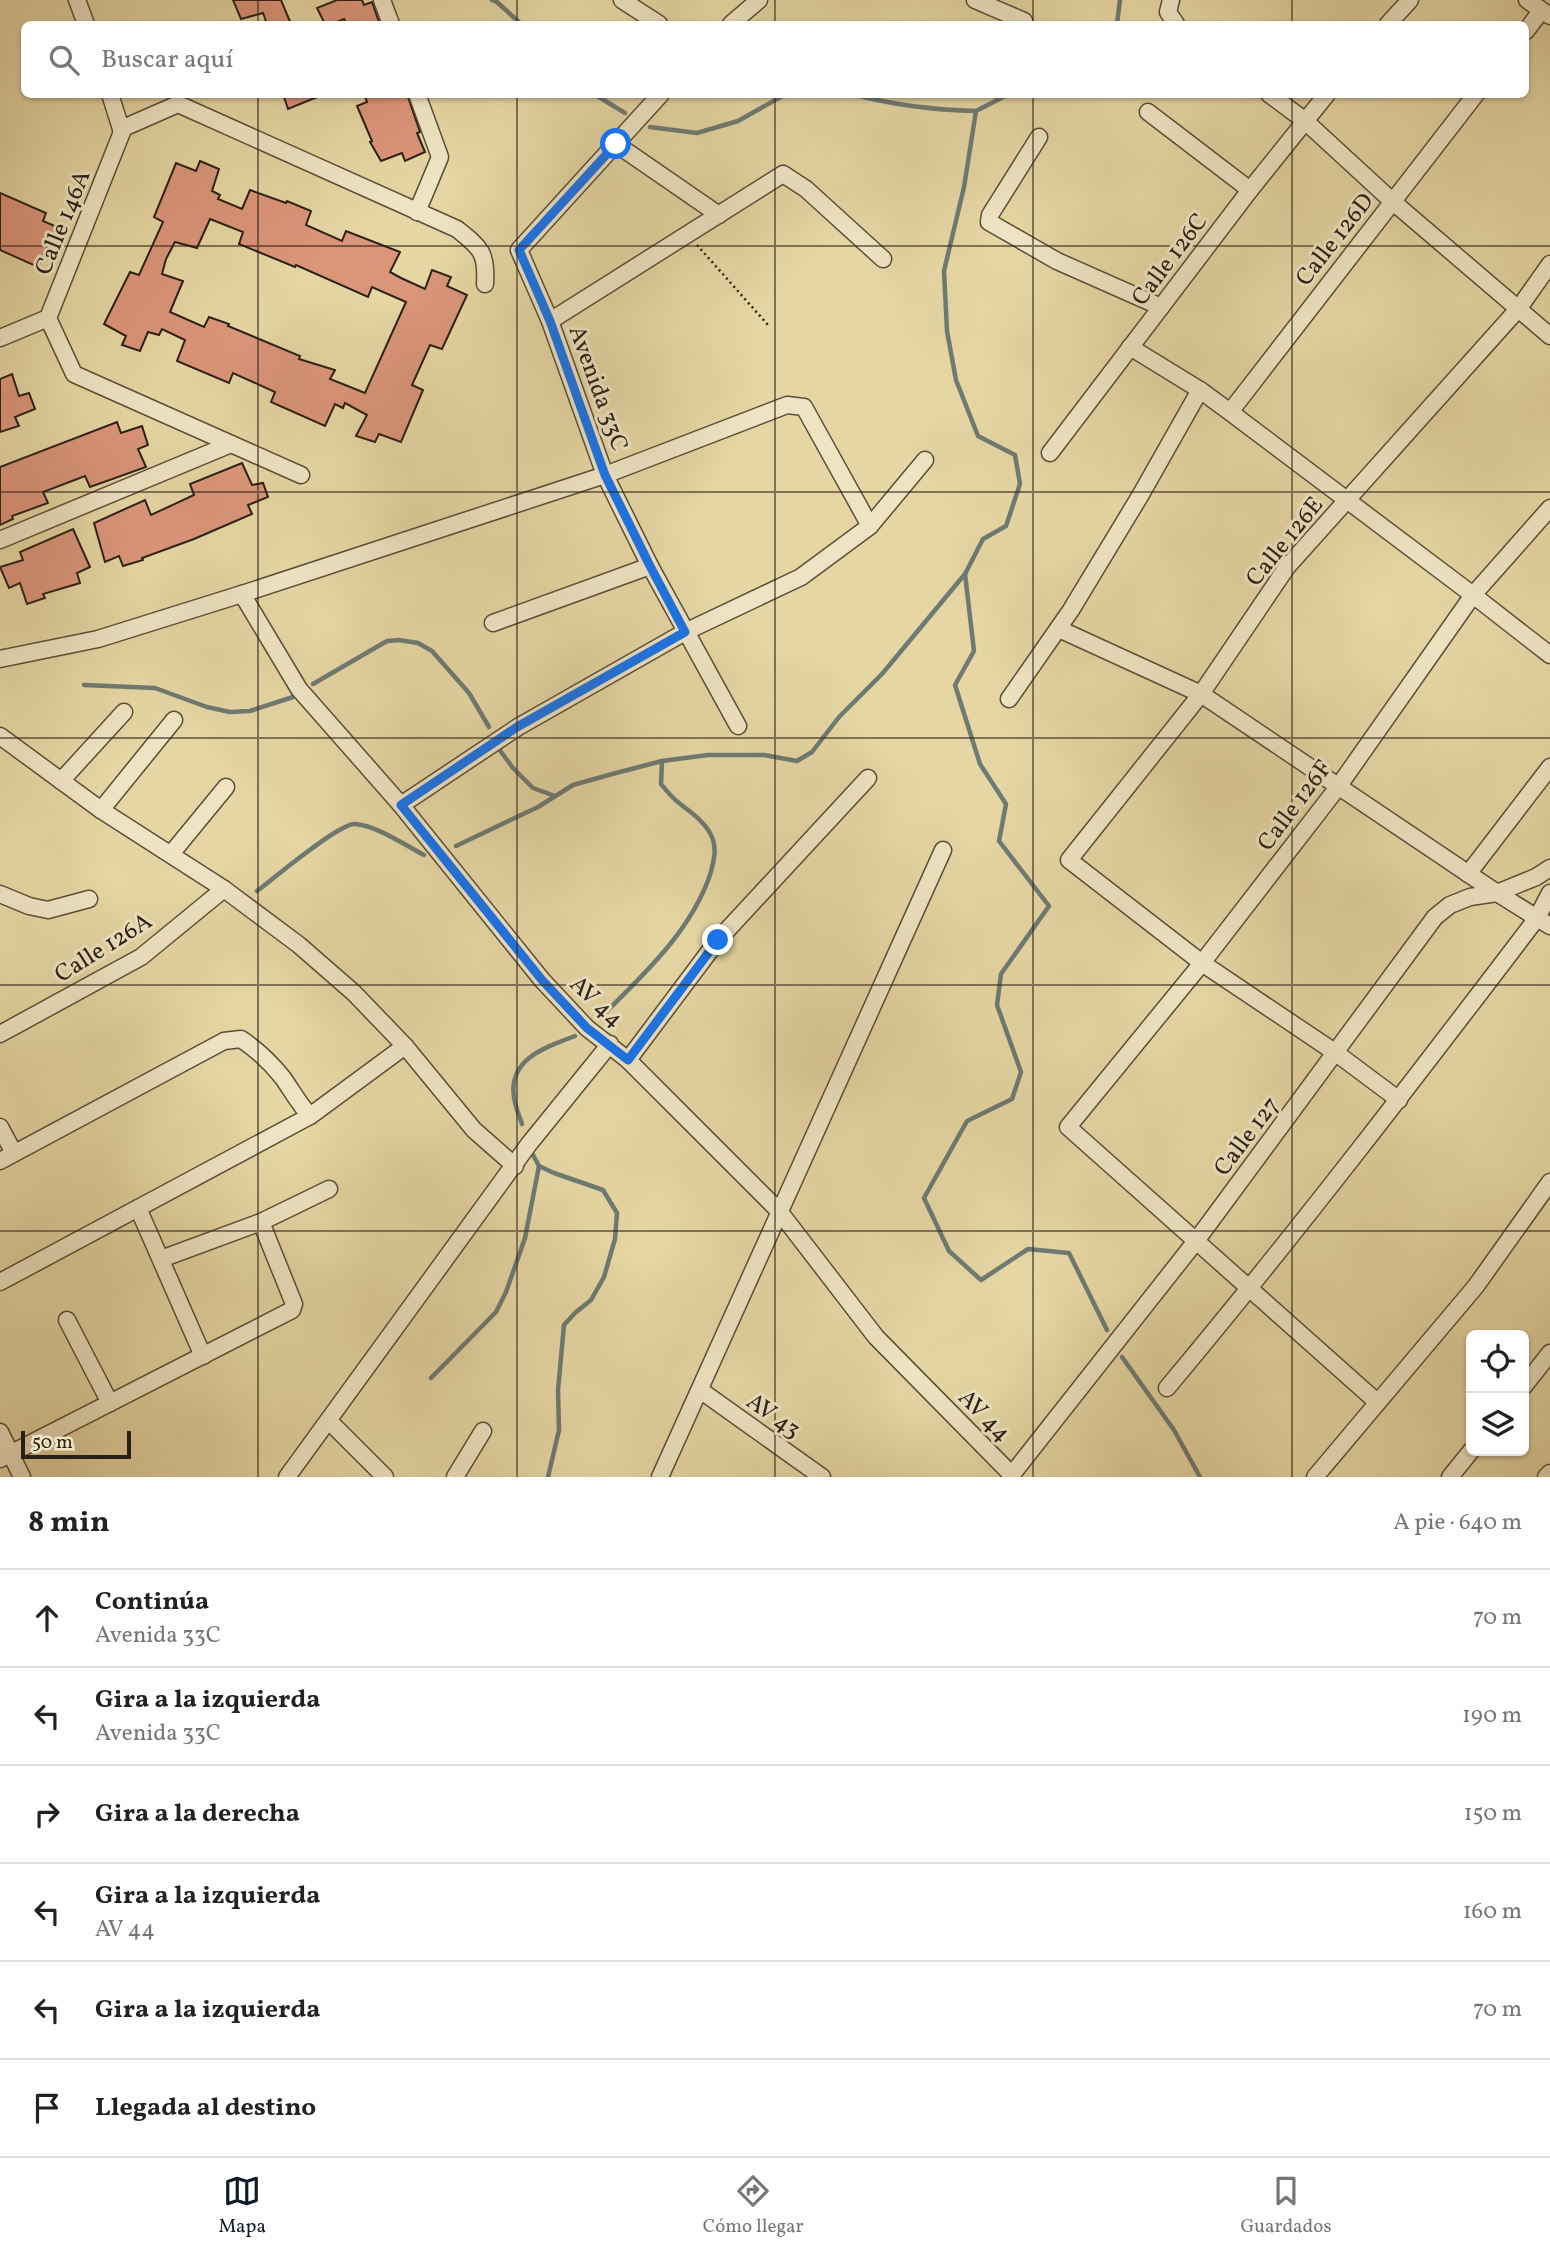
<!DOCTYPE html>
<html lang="es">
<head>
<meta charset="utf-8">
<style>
  body { margin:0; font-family:Vollkorn,serif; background:#f6f6f6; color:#222 }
  .controls { position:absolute; right:21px; bottom:21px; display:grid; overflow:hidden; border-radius:10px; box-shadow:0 2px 5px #0004 }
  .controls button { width:63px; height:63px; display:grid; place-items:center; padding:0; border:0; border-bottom:2px solid #e0e0e0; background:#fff; color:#222; font:35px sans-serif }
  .scale { position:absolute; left:21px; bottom:18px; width:110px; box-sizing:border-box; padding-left:7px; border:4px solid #2b2015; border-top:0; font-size:19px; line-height:24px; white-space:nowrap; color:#2b2015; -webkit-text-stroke:5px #eee4c3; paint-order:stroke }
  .stop { position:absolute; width:21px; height:21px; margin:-16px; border:5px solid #1a73e8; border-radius:50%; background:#fff }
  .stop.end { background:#1a73e8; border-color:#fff; box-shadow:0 2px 7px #0008 }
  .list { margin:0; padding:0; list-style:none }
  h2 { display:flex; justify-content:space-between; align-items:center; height:91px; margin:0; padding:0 28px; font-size:30px }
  h2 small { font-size:23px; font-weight:400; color:#767676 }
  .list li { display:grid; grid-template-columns:46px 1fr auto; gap:21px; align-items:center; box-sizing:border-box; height:98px; padding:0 28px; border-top:2px solid #e0e0e0 }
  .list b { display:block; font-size:26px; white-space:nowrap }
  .list p { margin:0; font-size:23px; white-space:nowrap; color:#767676 }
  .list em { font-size:23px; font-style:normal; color:#767676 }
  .icon { flex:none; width:38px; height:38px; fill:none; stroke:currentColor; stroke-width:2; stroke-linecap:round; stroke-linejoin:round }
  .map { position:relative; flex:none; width:1550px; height:1477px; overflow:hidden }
  .search { position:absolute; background:#fff; box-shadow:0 2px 5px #0004; left:21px; right:21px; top:21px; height:77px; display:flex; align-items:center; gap:18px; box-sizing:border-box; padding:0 24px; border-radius:10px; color:#767676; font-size:26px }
  .sheet { height:679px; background:#fff }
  nav { display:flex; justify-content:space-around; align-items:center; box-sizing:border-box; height:98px; border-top:2px solid #e0e0e0; background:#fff; font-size:19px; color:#767676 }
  nav a { display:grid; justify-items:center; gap:4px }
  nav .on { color:#111827 }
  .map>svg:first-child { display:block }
</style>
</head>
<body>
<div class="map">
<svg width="1550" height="1477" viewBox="0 0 1550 1477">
  <rect width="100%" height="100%" fill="#e5d6a3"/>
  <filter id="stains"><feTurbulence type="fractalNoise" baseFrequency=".00286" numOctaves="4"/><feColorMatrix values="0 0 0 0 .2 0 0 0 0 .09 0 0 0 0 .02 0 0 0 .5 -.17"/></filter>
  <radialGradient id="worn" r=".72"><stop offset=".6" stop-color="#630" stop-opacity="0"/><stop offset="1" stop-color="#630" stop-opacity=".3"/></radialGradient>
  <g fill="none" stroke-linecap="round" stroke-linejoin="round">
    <g stroke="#6e7a73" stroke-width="4.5">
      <path d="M492,0L497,2L521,24"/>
      <path d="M1117,24L1120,0"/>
      <path d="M594,94L625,113"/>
      <path d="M852,94C893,105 934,110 976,111"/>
      <path d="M650,127L697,133L738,121L786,94"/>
      <path d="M965,574L974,651L955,685L980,764L1006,804L999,841L1049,906L1001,974L997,1005L1021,1072L1012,1099L967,1121L924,1198L949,1251L981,1280L1028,1249L1069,1253L1107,1330"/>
      <path d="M313,684L387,641L399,640L418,643L432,651L469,693L489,727"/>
      <path d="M84,685L155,688L207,707L230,712L250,711L293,697"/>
      <path d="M499,749L513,768L533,788L555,796"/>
      <path d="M456,846L538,807L573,785L616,773L662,761L708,755H764L797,761L812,752L839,717L882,674L965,574L983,539L1006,526L1020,484L1015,455L978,436L956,380L947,331L944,271L964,187L976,111L1009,94"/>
      <path d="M257,891C273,879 339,823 355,824C375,825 405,845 424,855"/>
      <path d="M599,1019C642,976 690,933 710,875C714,861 718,847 710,833C703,820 690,812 679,803C672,798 666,790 661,784L662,761"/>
      <path d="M522,1124C519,1115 515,1106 514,1097C508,1059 546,1047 575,1036"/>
      <path d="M532,1153L539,1166L554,1173L603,1190L617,1213L615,1239L604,1277L591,1300L575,1313L564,1325L558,1390L559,1430L548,1477"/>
      <path d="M1122,1357L1174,1430L1200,1477"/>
      <path d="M431,1378L496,1312L506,1292L525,1238L539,1166"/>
    </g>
  </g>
  <g fill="#db957a" stroke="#2b2015" stroke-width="2" fill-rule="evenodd">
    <path d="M233,0H281L291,24H267L263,13L241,19Z"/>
    <path d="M337,0H362L364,5L372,2L379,22L372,24H347L344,19L332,24H325L317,8Z"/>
    <path d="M283,94H322V95L288,109Z"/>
    <path d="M364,94H407L420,132L417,133L425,152L405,161L402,153L381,161L370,142L372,141L357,106L367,102Z"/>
    <path d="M200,161L219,169L212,191L220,195L218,199L242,209L250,190L286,203L287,201L311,211L306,225L342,241L346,231L400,252L390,272L401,278L425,289L432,270L451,277L447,286L467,295L442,349L430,345L412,385L423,390L401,442L379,434L375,442L356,436L367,415L345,403L343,408L335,404L325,426L271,402L275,392L233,373L229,383L177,361L185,340L162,329L159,335L148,332L140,351L122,345L126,336L104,324L130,272L139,275L163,222L154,217L176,163L196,171ZM210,219L243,232L239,244L295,267L296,265L368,297L372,287L406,302L365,393L330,379L335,370L299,359L300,356L228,326L229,324L209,317L204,327L170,312L183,281L162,274L166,259L175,242L197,248Z"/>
    <path d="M0,193L46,213L43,221L64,230L54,249L47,247L38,267L0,250Z"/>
    <path d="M12,374L19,396L29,393L35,409L15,417L19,426L0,432V379Z"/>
    <path d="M117,422L121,433L142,426L148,445L138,449L146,467L90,487L85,476L43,492L48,503L12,516L13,519L0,525V467Z"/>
    <path d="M242,463L252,485L263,483L268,497L248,505L252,514L194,539L142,558L143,560L123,566L119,556L105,562L94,523L145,500L151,515L194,495L190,484Z"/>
    <path d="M73,529L90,567L77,573L80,583L43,594L45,598L27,604L20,583L9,588L0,567L23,560L20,552Z"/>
  </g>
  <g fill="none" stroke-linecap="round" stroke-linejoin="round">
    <defs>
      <g id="minor">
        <path d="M77,0L86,24"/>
        <path d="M382,0L391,24"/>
        <path d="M622,0L659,24"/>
        <path d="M975,0L1024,21"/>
        <path d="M1171,0L1168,12L1176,24"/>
        <path d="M1527,0L1550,16"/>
        <path d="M731,24L759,0"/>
        <path d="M1388,24L1410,0"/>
        <path d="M1526,31L1541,11"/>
        <path d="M417,94L440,157L417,212"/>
        <path d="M661,94L519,250L550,321L605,475L650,566L738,726"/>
        <path d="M1269,94L1304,120L1392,201L1550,336"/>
        <path d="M1148,112L1250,190"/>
        <path d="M121,129L178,104L457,229C481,248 487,253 485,284"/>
        <path d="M1039,137L990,215L989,222L1057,261L1161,307"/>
        <path d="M616,144L719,215"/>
        <path d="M48,318L74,374L301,475"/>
        <path d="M550,321L783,174L806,189L883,259"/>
        <path d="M0,338L48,318L122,132L110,94"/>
        <path d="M1130,347L1200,390L1230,412L1473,595L1550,655"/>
        <path d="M1230,412L1476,94"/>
        <path d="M1050,453L1250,190L1327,94"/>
        <path d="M0,540L231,444"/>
        <path d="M242,594L299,689L401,805L542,980L587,1028L628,1060L779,1211L876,1337L1012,1475"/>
        <path d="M493,623L650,566"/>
        <path d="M1059,629L1201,694L1497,893L1550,926"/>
        <path d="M0,659L98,639L242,594L605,475L787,405L804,407L870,526"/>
        <path d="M1009,699L1071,610L1140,496L1200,390"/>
        <path d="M0,736L101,810L224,889L299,945L354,993L405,1046L474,1130L515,1166"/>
        <path d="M61,781L124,712"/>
        <path d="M401,805L518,727L685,632L801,577L870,526L925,460"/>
        <path d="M101,810L174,720"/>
        <path d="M171,854L226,787"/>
        <path d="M1468,874L1550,767"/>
        <path d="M0,894L29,906L48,910L89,899"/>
        <path d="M0,1034L141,957L224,889"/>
        <path d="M628,1060L718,940L868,778"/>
        <path d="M1399,1100L1336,1053L1202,963L1069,860L1201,694L1287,567L1519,308L1550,264"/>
        <path d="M0,1127L14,1153"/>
        <path d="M0,1161L224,1041L241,1039C256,1049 271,1063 283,1078C292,1091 299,1104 310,1116"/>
        <path d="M138,1208L203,1356"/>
        <path d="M161,1259L261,1222L329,1189"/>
        <path d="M0,1282L310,1116L405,1046"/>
        <path d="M67,1320L110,1403"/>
        <path d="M1524,1386L1550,1353"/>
        <path d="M1167,1388C1295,1235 1416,1077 1537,918L1550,893"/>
        <path d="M700,1390L822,1477"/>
        <path d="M1377,1402L1068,1127L1202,963L1338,787L1473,595L1550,508"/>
        <path d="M329,1421L385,1477"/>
        <path d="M0,1432L22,1477"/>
        <path d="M0,1459L292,1310L294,1304L261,1222"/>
        <path d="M287,1477L529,1144L610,1044"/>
        <path d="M455,1477L483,1431"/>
        <path d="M660,1477L943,850"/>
        <path d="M1010,1477L1196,1241L1435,917L1450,905L1470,897L1497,893L1536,877L1550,868"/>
        <path d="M1315,1477L1476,1286L1550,1182"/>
        <path d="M1450,1477L1471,1451"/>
        <path d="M1546,1477L1550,1473"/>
      </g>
    </defs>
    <use href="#minor" stroke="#5a4e38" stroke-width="19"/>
    <path stroke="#2b2015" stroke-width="2.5" stroke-dasharray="2 3.5" stroke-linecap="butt" d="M697,245L768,325"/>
    <use href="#minor" stroke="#eee4c3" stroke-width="16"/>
  </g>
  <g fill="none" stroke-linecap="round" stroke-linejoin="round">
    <path stroke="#1a73e8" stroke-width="9" d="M616,144L519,250L550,321L605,475L650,566L685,632L517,727L401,805L542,980L587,1028L628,1060L718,940"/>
  </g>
  <path fill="none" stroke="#2b2015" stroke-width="2" stroke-opacity="0.55" d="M258,0V24M517,0V24M775,0V24M1033,0V24M1292,0V24M258,94V1477M517,94V1477M775,94V1477M1033,94V1477M1292,94V1477M0,246H1550M0,492H1550M0,738H1550M0,985H1550M0,1231H1550"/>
  <g text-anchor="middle" stroke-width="6" stroke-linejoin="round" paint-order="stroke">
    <g font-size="24" fill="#2b2015" stroke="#eee4c3">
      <text transform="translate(62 222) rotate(-68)" y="8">Calle 146A</text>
      <text transform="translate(1334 239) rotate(-52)" y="8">Calle 126D</text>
      <text transform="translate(1169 259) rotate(-53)" y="8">Calle 126C</text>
      <text transform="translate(599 388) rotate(70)" y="8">Avenida 33C</text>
      <text transform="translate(1284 541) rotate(-51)" y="8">Calle 126E</text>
      <text transform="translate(1294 805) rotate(-53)" y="8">Calle 126F</text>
      <text transform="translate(103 947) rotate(-32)" y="8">Calle 126A</text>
      <text transform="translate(597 1001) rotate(43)" y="8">AV 44</text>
      <text transform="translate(1246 1136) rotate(-53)" y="8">Calle 127</text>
      <text transform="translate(774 1415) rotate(35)" y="8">AV 43</text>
      <text transform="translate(985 1415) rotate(45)" y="8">AV 44</text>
    </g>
  </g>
  <rect width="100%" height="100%" filter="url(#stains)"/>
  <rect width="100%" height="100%" fill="url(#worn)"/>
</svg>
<div class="controls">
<button><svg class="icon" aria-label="locate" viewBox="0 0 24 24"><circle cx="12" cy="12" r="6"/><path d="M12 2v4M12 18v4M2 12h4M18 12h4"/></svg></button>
<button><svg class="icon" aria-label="layers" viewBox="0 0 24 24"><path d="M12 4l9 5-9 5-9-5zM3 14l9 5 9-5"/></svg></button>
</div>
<div class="scale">50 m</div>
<div class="stop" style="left:616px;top:144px"></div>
<div class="stop end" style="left:718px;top:940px"></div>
<div class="search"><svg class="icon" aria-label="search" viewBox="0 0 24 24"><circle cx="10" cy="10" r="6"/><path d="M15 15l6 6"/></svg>Buscar aquí</div>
</div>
<section class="sheet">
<h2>8 min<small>A pie · 640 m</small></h2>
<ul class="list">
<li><svg class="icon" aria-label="ahead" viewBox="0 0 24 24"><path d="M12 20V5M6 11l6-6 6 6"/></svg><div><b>Continúa</b><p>Avenida 33C</p></div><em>70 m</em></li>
<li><svg class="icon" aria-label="left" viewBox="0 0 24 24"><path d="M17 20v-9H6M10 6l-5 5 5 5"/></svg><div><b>Gira a la izquierda</b><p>Avenida 33C</p></div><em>190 m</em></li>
<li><svg class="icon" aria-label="right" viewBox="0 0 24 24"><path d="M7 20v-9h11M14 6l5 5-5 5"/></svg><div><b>Gira a la derecha</b></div><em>150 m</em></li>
<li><svg class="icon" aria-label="left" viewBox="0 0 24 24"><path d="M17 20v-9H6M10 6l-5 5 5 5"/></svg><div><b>Gira a la izquierda</b><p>AV 44</p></div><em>160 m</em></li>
<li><svg class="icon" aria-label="left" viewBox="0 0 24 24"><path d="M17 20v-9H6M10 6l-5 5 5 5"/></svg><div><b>Gira a la izquierda</b></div><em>70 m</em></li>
<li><svg class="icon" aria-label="arrive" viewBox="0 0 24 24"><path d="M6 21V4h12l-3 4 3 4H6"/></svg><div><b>Llegada al destino</b></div></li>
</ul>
</section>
<nav>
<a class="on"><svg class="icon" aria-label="map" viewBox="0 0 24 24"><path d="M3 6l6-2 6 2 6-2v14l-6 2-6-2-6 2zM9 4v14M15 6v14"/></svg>Mapa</a>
<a><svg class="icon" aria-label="directions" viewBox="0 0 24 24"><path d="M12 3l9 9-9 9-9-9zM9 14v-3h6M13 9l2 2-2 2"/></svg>Cómo llegar</a>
<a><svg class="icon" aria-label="saved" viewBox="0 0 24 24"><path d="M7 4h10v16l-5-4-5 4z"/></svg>Guardados</a>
</nav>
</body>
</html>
